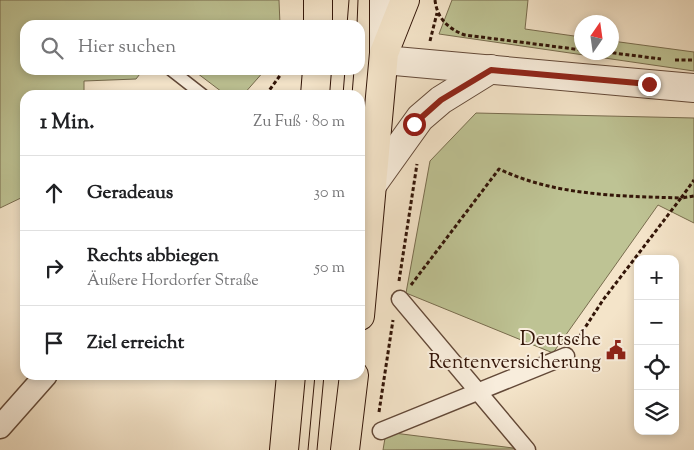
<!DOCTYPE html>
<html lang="de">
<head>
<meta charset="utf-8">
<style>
  body { margin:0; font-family:"Sorts Mill Goudy",serif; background:#f2f2f2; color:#202124 }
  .controls { position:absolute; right:15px; bottom:15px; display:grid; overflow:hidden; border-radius:10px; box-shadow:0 2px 8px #0003 }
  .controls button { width:45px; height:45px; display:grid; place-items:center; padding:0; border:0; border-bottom:1px solid #e0e0e0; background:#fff; color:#202124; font:25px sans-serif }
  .compass { position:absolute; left:574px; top:15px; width:45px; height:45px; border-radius:50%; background:#fff; box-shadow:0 2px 8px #0003; rotate:13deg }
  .stop { position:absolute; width:15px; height:15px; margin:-11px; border:4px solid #8f2418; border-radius:50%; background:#fff }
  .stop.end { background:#8f2418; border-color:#fff; box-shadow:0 1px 5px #0008 }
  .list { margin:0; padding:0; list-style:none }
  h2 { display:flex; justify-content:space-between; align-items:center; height:65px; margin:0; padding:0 20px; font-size:21px }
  h2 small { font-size:16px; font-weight:400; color:#757577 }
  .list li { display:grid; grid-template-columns:32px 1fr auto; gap:15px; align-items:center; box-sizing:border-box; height:75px; padding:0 20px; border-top:1px solid #e0e0e0 }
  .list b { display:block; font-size:19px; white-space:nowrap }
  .list p { margin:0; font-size:16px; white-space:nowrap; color:#757577 }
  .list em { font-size:16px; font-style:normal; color:#757577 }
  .icon { flex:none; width:28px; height:28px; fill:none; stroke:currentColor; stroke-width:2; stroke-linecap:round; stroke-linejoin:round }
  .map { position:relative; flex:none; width:694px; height:450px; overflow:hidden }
  .search { position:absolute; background:#fff; box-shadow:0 2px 8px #0003; left:20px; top:20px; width:345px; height:55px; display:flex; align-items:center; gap:12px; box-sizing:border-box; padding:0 18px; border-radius:15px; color:#757577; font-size:19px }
  .panel { position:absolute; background:#fff; box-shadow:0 2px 8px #0003; left:20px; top:90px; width:345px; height:290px; border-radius:15px }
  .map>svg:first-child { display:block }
</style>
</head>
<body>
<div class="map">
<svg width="694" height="450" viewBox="0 0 694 450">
  <rect width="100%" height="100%" fill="#f4e4c9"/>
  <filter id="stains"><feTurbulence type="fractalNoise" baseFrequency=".004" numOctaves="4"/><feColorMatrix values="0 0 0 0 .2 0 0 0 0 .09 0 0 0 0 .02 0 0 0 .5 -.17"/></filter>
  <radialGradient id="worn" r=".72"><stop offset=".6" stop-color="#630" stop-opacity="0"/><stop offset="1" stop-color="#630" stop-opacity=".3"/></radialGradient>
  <g fill="#bec394" stroke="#786c4e">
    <path d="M0,0H279L280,25H25V70H143L136,79L84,81V95H25V196L0,208Z"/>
    <path d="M452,0H528L525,29L581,37L582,52H612V41L694,52V71L439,34Z"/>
    <path d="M193,70H265L243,95H226Z"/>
    <path d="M476,113L694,118V223L658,205L553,353L406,293L430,161Z"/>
    <path d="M386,432L521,449L383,450Z"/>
  </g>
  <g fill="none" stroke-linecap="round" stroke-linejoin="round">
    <defs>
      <path id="service" d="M171,70L203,95"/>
      <g id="pedestrian">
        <path d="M400,299L527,450"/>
        <path d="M381,431L566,356"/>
      </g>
      <path id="minor" d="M0,427L46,375"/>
      <g id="tertiary">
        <path d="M384,60L694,88"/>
        <path d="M372,185L420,118L441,100L491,69"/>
      </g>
      <path id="secondary" d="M384,0V53"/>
      <g id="primary">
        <path d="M318,25V0"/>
        <path d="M315,95L317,70"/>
        <path d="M360,316L384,53L405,0"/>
        <path d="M284,450L291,375"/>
        <path d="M345,450L354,375"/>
      </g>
    </defs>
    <use href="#service" stroke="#634938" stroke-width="14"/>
    <use href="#pedestrian" stroke="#634938" stroke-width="19"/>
    <use href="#minor" stroke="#634938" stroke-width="25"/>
    <use href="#tertiary" stroke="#634938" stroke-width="30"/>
    <use href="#secondary" stroke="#331508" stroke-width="30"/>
    <use href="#primary" stroke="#331508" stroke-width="30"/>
    <g stroke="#331508" stroke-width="3" stroke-dasharray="4 2.5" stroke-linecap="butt">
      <path d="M435,0C437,18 448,29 465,35L582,50"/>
      <path d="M430,41L437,13"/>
      <path d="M606,52L661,59"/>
      <path d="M675,60H694"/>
      <path d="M266,95L284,70"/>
      <path d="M399,281L417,164"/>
      <path d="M411,285L499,169C556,196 619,196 681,198L694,180"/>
      <path d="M575,343L603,300L681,198L694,196"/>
      <path d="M379,412L393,320"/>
    </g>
    <use href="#service" stroke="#f8eddc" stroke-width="11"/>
    <use href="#pedestrian" stroke="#f8eddc" stroke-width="16"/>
    <use href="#minor" stroke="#f8eddc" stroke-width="22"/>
    <use href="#tertiary" stroke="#f8eddc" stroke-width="28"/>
    <use href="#secondary" stroke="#f8eddc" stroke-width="28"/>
    <use href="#primary" stroke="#f4e4c9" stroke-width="28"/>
    <g stroke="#331508" stroke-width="1">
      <path d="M347,25L349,0"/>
      <path d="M357,25L358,0"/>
      <path d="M343,95L345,70"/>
      <path d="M352,95L354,70"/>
      <path d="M308,450L315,375"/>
      <path d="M317,450L324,375"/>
    </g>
  </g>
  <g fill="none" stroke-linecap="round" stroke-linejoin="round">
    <path stroke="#8f2418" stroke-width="6" d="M414,124L441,100L491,70L649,84"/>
  </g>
  <defs>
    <symbol id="civic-bare" viewBox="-9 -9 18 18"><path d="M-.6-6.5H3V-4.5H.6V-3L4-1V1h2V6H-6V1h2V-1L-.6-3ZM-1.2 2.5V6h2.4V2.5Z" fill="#8f2418" stroke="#f8eddc" stroke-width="2.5" paint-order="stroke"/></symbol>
  </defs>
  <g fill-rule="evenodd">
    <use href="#civic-bare" x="602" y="336" width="28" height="28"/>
  </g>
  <g text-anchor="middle" stroke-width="4" stroke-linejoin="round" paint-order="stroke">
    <g font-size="20" fill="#331508" stroke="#f8eddc" text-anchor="end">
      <text x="601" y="345">Deutsche<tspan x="601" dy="23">Rentenversicherung</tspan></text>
    </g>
  </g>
  <rect width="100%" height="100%" filter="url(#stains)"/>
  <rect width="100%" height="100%" fill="url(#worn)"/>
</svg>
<div class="controls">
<button>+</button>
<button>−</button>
<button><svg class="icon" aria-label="locate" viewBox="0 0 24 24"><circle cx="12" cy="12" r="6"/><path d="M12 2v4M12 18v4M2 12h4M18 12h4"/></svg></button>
<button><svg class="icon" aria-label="layers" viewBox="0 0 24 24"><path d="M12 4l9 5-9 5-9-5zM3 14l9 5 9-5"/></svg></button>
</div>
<svg class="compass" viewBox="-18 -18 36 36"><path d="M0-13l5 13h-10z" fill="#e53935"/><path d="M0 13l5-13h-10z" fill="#757577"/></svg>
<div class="stop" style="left:414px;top:124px"></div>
<div class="stop end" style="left:649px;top:84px"></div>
<div class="search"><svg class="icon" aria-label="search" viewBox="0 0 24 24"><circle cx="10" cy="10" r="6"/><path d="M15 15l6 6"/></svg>Hier suchen</div>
<section class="panel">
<h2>1 Min.<small>Zu Fuß · 80 m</small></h2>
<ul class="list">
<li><svg class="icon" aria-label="ahead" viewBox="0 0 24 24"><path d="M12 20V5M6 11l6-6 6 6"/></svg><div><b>Geradeaus</b></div><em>30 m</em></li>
<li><svg class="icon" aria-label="right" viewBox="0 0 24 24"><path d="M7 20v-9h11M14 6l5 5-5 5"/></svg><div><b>Rechts abbiegen</b><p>Äußere Hordorfer Straße</p></div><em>50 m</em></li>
<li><svg class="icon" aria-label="arrive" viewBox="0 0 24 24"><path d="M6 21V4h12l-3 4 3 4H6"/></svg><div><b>Ziel erreicht</b></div></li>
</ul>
</section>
</div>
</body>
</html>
